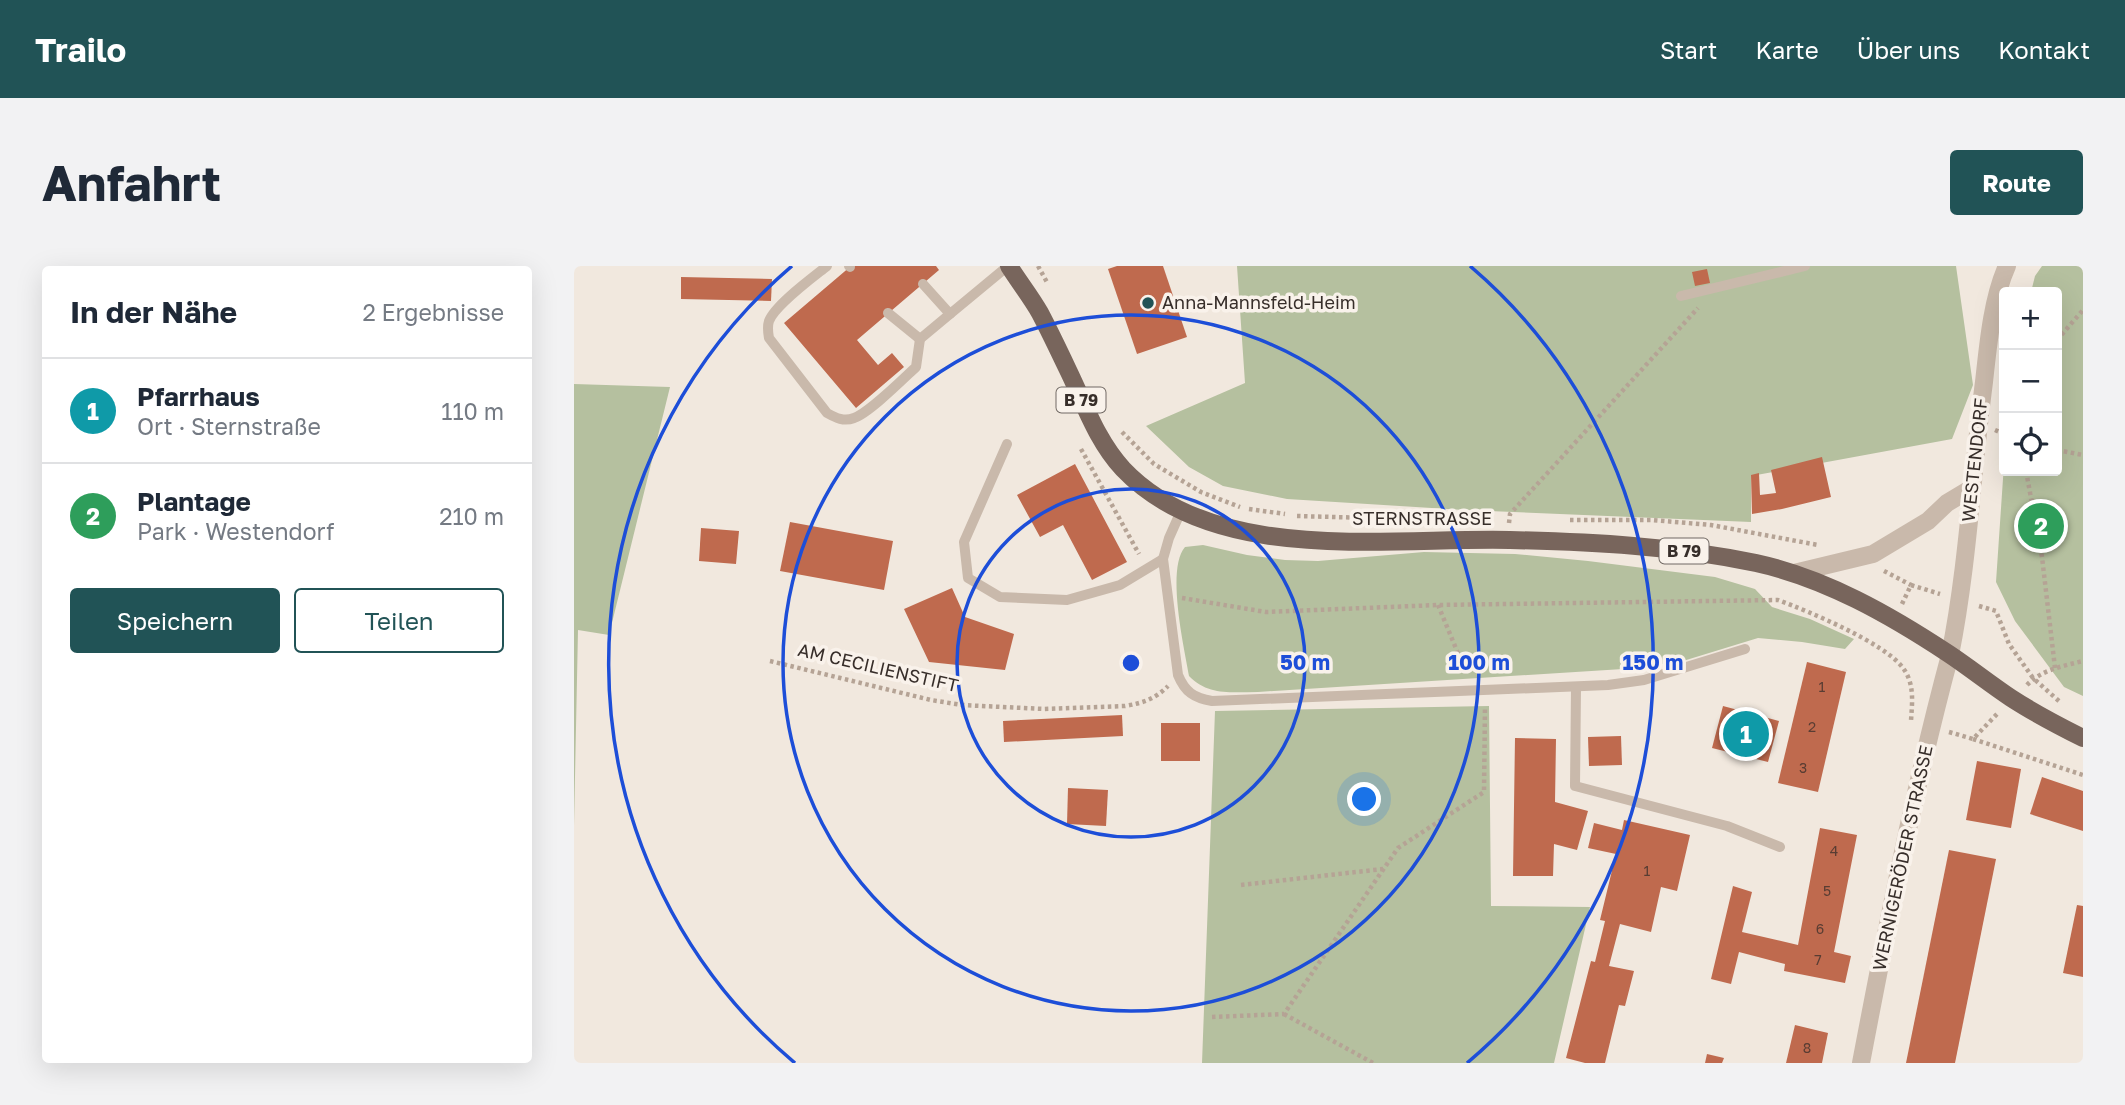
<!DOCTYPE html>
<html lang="de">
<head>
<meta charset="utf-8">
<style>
  body { margin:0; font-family:"Golos Text",sans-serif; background:#f2f2f3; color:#1f2937 }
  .controls { position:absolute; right:21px; top:21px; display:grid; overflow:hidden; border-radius:7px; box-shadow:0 7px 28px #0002 }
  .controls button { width:63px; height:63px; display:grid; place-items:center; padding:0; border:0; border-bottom:2px solid #e0e1e3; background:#fff; color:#1f2937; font:35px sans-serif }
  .you { position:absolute; left:791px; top:534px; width:24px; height:24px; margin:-18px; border:5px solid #fff; border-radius:50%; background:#1a73e8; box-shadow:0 0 0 10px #1a73e833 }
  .badge { display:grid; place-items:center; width:46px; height:46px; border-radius:50%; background:#215356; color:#fff; font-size:23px; font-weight:700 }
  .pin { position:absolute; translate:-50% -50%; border:4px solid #fff; box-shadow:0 2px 7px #0006 }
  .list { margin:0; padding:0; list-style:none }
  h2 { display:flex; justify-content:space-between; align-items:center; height:91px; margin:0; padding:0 28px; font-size:30px }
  h2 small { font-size:23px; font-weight:400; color:#747a83 }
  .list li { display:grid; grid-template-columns:46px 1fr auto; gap:21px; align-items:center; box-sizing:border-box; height:105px; padding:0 28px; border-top:2px solid #e0e1e3 }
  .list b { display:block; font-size:26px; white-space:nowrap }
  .list p { margin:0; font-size:23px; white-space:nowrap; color:#747a83 }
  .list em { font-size:23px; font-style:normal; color:#747a83 }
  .actions { display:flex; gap:14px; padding:21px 28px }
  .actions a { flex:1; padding:16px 0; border:2px solid #215356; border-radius:7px; text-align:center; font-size:24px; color:#215356 }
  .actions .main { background:#215356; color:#fff }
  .icon { flex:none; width:38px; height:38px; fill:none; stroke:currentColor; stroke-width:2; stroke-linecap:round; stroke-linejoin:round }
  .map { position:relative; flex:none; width:1509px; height:797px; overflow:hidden; border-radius:7px }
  header { display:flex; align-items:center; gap:42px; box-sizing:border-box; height:98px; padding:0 35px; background:#215356; color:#fff }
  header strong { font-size:33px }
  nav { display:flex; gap:38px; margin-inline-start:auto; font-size:24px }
  .intro { display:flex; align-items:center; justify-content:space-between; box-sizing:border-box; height:168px; padding:0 42px }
  h1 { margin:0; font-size:49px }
  .button { padding:18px 32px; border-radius:7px; background:#215356; color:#fff; font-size:24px; font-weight:700 }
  main { display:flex; gap:42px; padding:0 42px }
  aside { flex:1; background:#fff; border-radius:7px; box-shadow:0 7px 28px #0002 }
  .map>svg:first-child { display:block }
</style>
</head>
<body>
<header>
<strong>Trailo</strong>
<nav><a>Start</a><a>Karte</a><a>Über uns</a><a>Kontakt</a></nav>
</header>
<div class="intro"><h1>Anfahrt</h1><a class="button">Route</a></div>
<main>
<aside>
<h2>In der Nähe<small>2 Ergebnisse</small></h2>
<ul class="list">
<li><span class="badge" style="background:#0f9aa8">1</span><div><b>Pfarrhaus</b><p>Ort · Sternstraße</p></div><em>110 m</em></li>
<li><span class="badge" style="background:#2e9e5b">2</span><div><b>Plantage</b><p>Park · Westendorf</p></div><em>210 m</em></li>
</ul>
<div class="actions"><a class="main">Speichern</a><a>Teilen</a></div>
</aside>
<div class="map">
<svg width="1509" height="797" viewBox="0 0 1509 797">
  <rect width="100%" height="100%" fill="#f1e8de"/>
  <g fill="#b5c09f">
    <path d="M663,0H1382L1399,119L1378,173L1177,210V256L890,244L713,233L649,220L615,201L572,160L671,117Z"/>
    <path d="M1468,0H1509V430L1490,421L1441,355L1422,316L1430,198V205H1483V26H1457L1461,10Z"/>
    <path d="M0,118L96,121L35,369L4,364L0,560Z"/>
    <path d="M629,279L673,289L711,294L744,295L850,286L941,288L1014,295L1141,311L1181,323L1198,341L1236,353L1280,373L1271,383L1228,376L1184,372L1109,395L1049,403L684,426C658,426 634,430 615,410C610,380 592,303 611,281Z"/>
    <path d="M915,440L917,640L1016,641L980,797H628L641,445Z"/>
  </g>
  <g fill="#bf6a4e">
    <path d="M277,0H362L365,4L283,74L304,99L318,87L330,101L282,142L210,57Z"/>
    <path d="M543,0H589L613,71L563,88L534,3Z"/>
    <path d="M1133,3L1136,17L1121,20L1118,6Z"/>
    <path d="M107,11L198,13L197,35L107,33Z"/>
    <path d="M1248,191L1257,231L1208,243L1178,248L1177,209L1185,207L1186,229L1202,227L1197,204Z"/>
    <path d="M501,198L553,296L518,314L489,259L466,271L443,229Z"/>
    <path d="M216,256L319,275L310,324L206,305Z"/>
    <path d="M127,262L165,265L162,298L125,295Z"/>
    <path d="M378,322L391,351L440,368L431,404L355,396L330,343Z"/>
    <path d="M1233,396L1272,406L1244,526L1204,517Z"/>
    <path d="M1149,440L1205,455L1194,496L1138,482Z"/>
    <path d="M548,449L549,470L430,476L429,455Z"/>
    <rect x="587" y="457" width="39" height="38"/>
    <path d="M1047,470L1048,499L1015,500L1014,471Z"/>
    <path d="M941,472L982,473L981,536L1014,545L1003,584L980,578L979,610H939Z"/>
    <path d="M1403,495L1447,503L1437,562L1392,554Z"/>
    <path d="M1468,511L1509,525V565L1456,548Z"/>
    <path d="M494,522L534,524L532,560L493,558Z"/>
    <path d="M1050,554L1116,569L1103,625L1087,621L1077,666L1046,658L1035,700L1060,705L1051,740L1045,739L1031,797H1011L992,792L1017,695L1021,696L1031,655L1026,654L1042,588L1014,582L1020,557L1048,564Z"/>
    <path d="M1246,562L1283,569L1260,686L1277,690L1271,717L1210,705L1211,698L1165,686L1157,718L1137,713L1159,620L1178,626L1168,666L1224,679Z"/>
    <path d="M1375,584L1422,593L1381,797H1332Z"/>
    <path d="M1503,639L1509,640V711L1489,707Z"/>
    <path d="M1221,759L1254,767L1248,797H1212Z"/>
    <path d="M1133,788L1150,792L1148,797H1131Z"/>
  </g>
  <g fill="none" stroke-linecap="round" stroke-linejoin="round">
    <g stroke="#b5a395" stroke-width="4.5" stroke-dasharray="3.5 3.5" stroke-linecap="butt">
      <path d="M464,0L474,18"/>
      <path d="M1483,74L1509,44"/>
      <path d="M1421,164L1430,168"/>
      <path d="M548,166L580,198L627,226L666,241"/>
      <path d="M507,183L565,288"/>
      <path d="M1483,184L1509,189"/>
      <path d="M1452,205L1468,291L1481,402"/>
      <path d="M675,243L711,248"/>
      <path d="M723,250L834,253"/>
      <path d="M996,254H1078L1137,259L1244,279"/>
      <path d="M935,257L936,248L1124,42"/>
      <path d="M1310,305L1337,319"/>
      <path d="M608,332L692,346L864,339L1204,334C1234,345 1311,377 1329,402C1341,418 1338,437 1337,455"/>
      <path d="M1328,338L1337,319L1366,328"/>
      <path d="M864,339L893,409"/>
      <path d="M1405,340L1422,345L1435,378L1459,412L1486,436"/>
      <path d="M196,395L357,434L388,439L470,443L551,440C569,437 581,433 594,420"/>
      <path d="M1453,419C1467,404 1489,400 1509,395"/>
      <path d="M1375,466L1399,473L1424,447"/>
      <path d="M1399,473L1509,509"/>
      <path d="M667,619L809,603"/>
      <path d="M710,748L799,797"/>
      <path d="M638,751L710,748L824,582L910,526L911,440"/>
    </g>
    <g stroke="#c9b9ab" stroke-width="10">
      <path d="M253,0C238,12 201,39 195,55C193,61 194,66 195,72L253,147C262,152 270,156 280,152C295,147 329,113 342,101L346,73L376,48"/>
      <path d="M275,0L276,1"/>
      <path d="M349,18L376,48L434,0"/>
      <path d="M1107,30L1231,0"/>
      <path d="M314,47L346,73"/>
      <path d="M433,178L390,276L394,312L426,331L493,334L546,319L589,293"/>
      <path d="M607,245L595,272L589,293L604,409C611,426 620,432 638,435L1034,419L1070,414L1171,383"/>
      <path d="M1002,421L1001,520L1153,560L1206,581"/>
    </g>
    <g stroke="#c9b9ab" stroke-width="18">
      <path d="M1220,307L1299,288L1354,255L1373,237L1398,222"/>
      <path d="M1376,389C1394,299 1398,207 1410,116C1414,80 1418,33 1433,0"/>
    </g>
    <path stroke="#c9b9ab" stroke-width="18" d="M1287,797C1313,660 1340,523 1376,389"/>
    <path stroke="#78655c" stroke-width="18" d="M435,0C445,16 457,31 466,47C476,66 485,85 494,104C511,139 523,175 549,203C641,300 816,271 936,274C1018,276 1101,280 1182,297C1251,312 1316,349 1375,388C1396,402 1416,418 1437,432C1460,447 1485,460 1509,472"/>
  </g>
  <g fill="none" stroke="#1d4ed8" stroke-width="3.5">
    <circle cx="557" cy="397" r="174"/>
    <circle cx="557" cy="397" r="348"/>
    <path d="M221 797A522 522 0 0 1 218 0M896 0A522 522 0 0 1 893 797"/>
  </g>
  <circle fill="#215356" stroke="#f9f2eb" stroke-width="2.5" cx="574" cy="37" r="7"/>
  <g text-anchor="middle" stroke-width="7" stroke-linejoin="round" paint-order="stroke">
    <g font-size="14" fill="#593d33">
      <text x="1248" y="426">1</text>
      <text x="1238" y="466">2</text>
      <text x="1229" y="507">3</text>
      <text x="1260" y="590">4</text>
      <text x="1073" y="610">1</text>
      <text x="1253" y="630">5</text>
      <text x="1246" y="668">6</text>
      <text x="1244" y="699">7</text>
      <text x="1233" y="787">8</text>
    </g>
    <g fill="#f9f2eb" stroke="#716964" stroke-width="2">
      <rect x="482.5" y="121.5" width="49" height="25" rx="5"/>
      <rect x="1085.5" y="272.5" width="49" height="25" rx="5"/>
    </g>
    <g font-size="16" font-weight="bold" fill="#372e2a">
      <text x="507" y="140">B 79</text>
      <text x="1110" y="291">B 79</text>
    </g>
    <g font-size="18" fill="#372e2a" stroke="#f9f2eb" text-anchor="start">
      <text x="588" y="43">Anna-Mannsfeld-Heim</text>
    </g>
    <g font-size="18" fill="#372e2a" stroke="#f9f2eb">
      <text transform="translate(1401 194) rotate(-84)" y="6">WESTENDORF</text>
      <text x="848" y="259">STERNSTRASSE</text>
      <text transform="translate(304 402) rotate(13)" y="6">AM CECILIENSTIFT</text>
      <text transform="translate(1329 592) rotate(-78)" y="6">WERNIGERÖDER STRASSE</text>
    </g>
  </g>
  <circle cx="557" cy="397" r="10" fill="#1d4ed8" stroke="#f9f2eb" stroke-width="3.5"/>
  <g font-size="21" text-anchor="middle" font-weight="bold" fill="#1d4ed8" stroke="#f9f2eb" stroke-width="7" stroke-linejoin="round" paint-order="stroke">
    <text x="731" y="404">50 m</text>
    <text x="905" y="404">100 m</text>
    <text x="1079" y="404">150 m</text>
  </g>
</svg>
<div class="controls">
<button>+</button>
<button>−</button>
<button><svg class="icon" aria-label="locate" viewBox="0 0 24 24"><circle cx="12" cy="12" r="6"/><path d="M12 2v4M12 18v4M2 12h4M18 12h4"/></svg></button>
</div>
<div class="you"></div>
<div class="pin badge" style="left:1172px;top:468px;background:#0f9aa8">1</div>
<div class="pin badge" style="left:1467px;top:260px;background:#2e9e5b">2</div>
</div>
</main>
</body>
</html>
